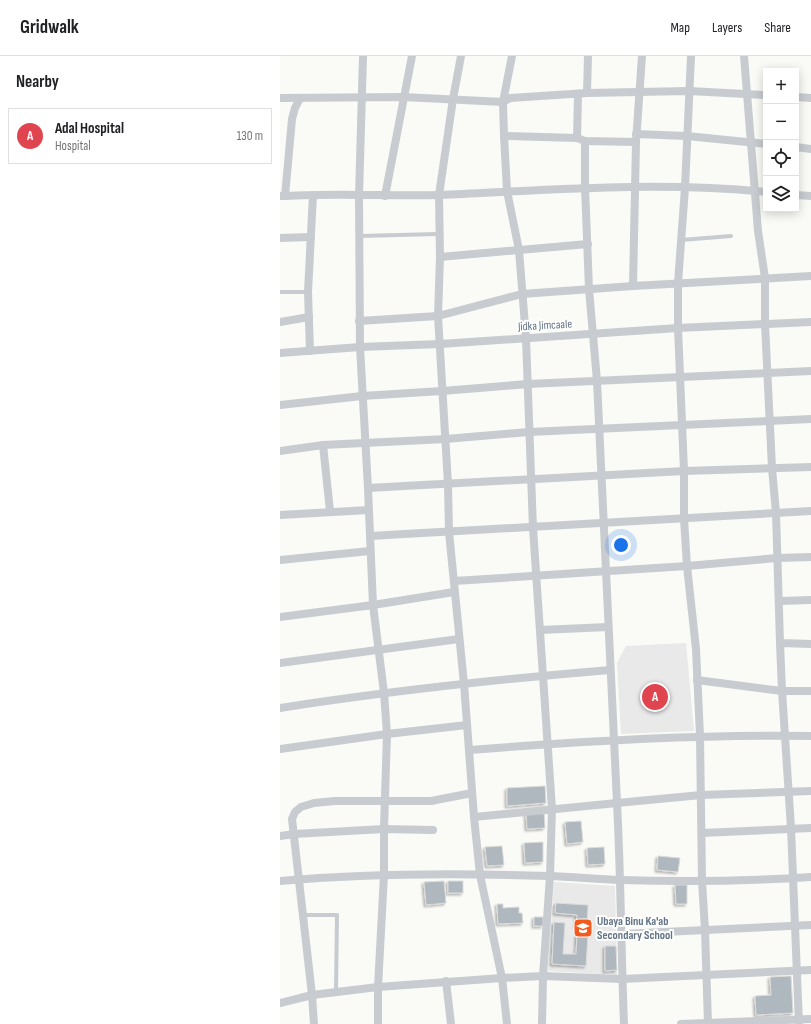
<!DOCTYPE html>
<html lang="en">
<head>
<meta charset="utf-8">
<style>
  body { margin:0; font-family:"Sofia Sans Condensed",sans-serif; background:#f6f6f6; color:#202124 }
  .controls { position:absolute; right:12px; top:12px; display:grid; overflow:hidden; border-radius:0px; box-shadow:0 2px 10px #0003 }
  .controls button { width:36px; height:36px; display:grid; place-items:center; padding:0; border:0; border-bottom:1px solid #e0e0e0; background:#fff; color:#202124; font:20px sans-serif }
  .you { position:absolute; left:341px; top:489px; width:14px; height:14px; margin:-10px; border:3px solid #fff; border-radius:50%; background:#1a73e8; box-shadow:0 0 0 6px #1a73e833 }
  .badge { display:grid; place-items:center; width:26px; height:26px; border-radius:50%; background:#d93025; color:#fff; font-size:13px; font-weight:700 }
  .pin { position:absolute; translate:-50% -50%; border:2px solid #fff; box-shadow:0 1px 4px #0006 }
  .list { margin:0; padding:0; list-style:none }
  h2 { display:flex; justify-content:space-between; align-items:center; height:52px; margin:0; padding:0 16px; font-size:17px }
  h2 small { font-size:13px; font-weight:400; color:#757577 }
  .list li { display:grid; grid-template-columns:26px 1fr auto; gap:12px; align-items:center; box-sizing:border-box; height:56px; margin:0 8px 8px; padding:0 8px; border:1px solid #e0e0e0; border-radius:0px }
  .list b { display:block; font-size:15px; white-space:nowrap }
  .list p { margin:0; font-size:13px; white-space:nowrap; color:#757577 }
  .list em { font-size:13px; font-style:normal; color:#757577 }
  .icon { flex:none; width:22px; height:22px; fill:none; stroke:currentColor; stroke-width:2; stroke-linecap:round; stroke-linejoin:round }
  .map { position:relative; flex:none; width:531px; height:968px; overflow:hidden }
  header { display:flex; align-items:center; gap:24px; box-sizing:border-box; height:56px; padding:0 20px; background:#fff; border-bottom:1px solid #e0e0e0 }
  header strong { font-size:19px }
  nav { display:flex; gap:22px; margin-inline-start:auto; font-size:14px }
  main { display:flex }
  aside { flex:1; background:#fff }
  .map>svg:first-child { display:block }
</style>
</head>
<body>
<header>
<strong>Gridwalk</strong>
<nav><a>Map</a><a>Layers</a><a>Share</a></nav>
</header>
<main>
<aside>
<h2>Nearby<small></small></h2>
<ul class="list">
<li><span class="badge" style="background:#e0444e">A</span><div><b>Adal Hospital</b><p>Hospital</p></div><em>130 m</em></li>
</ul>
</aside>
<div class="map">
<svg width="531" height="968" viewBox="0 0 531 968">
  <defs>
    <filter id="shadow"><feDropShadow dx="-2" dy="2" stdDeviation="1" flood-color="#0004"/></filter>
  </defs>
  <rect width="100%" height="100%" fill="#fafaf7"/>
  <g fill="#e8e9e8">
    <path d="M406,587L414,675L341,678L337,607L346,590Z"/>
    <path d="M274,826L335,830L337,919L268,915Z"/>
  </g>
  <g fill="#b0b8bf" stroke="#dcdcd9" filter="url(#shadow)">
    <path d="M265,730L266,747L227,750V732Z"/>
    <path d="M264,755L265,772L247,773L246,756Z"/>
    <path d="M301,765L303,786L287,788L285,766Z"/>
    <path d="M263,786V806L245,807L244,787Z"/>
    <path d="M222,790L224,809L207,810L205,791Z"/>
    <path d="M324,791L325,808L308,809L307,792Z"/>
    <path d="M378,800L400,802L398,816L377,814Z"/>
    <path d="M164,825L166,847L146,849L144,826Z"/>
    <rect x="168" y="825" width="15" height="12"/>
    <path d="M395,829H407V848H396Z"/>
    <path d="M276,847L308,849L307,870H296L297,859L275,857Z"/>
    <path d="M217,848H223V852L239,851V857H242L243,867L218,868Z"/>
    <rect x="254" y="861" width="9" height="9"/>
    <path d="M274,866L285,867L283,898H296L297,879H308L306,910L272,908Z"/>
    <path d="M325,890H336L337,914L325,915Z"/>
    <path d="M511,920L513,957L476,959L475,940L491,939L490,921Z"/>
  </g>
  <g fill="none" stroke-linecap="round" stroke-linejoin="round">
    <g stroke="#c8ccd0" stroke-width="4">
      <path d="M79,180L158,178"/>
      <path d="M401,184L451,180"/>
      <path d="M0,236H28"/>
      <path d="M23,859H57L56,936"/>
    </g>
    <g stroke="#c8ccd0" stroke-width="8">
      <path d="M83,0L79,140L80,291L88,432L93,549L104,637L107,678L104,773V819L98,931V968"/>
      <path d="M181,0L173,43L159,139L160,201L158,260L168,428L169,476L184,628L194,761L200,819L222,922L227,968"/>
      <path d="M232,0L223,46L224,80L227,135L239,194L246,282L253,472L272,753L270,820L263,920L262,968"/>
      <path d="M411,0L405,132L398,227V272L404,415V463L407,510L416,593L420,680L422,825L425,874L428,968"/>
      <path d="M464,0L478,175L485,222V268L492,412L496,457L500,587L531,588"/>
      <path d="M307,37L308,0"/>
      <path d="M516,41L531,42"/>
      <path d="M0,42L123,41L223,46L230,42L307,37L409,35L486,39"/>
      <path d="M356,78L407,80L486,88"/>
      <path d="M224,80L297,82L305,85L356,86"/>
      <path d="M297,82L298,38"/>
      <path d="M305,85V131L309,233L317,325L337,747L421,739L531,735"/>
      <path d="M516,91L531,93"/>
      <path d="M516,139L531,140"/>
      <path d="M0,140C11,140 22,139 33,139C75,138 118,140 160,139C269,134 377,125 486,136"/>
      <path d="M5,140L12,63L15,52L20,42"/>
      <path d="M105,140L132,0"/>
      <path d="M0,182L31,181"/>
      <path d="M160,201L308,188"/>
      <path d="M353,230L356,86L362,0"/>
      <path d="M79,265L158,260L242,238L353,230L531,220"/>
      <path d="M0,266L29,261"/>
      <path d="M30,295L28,236L33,139"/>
      <path d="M0,297L80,291L160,288L398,272L531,266"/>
      <path d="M0,349L82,340L162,335L248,328L531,315"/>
      <path d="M43,389L50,455"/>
      <path d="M0,395L43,389L166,383L249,376L531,363"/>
      <path d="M88,432L404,415L531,411"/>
      <path d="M0,459L89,454"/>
      <path d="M90,480L531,455"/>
      <path d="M0,504L90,495"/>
      <path d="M174,525L407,510L497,502L531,501"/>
      <path d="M499,545L531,544"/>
      <path d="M0,561L93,549L174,536"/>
      <path d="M260,574L328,571"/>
      <path d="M500,587L502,635L511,772L519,968"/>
      <path d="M0,607L179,583"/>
      <path d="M417,624L502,635H531"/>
      <path d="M0,652C110,635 220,623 330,614"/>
      <path d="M0,693L107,678L187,669"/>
      <path d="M190,694C303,685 417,678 531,680"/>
      <path d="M194,761L337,747C341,821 341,894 344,968"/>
      <path d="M422,777L531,772"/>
      <path d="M0,780L14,778L104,773L153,774"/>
      <path d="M0,825C89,817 179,817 269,820C293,821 317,823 341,824C404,826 468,825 531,821"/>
      <path d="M342,878L531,869"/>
      <path d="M166,925L171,968"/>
      <path d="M0,947L32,939L98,931L222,922L263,920L342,923L531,914"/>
      <path d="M34,968L32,939L12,763L15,756L21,751L34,747L55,745H151L192,737"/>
      <path d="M401,968L531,963"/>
    </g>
  </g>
  <defs>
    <symbol id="school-square" viewBox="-11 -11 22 22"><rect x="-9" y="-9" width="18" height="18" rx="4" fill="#f4591e" stroke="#fff"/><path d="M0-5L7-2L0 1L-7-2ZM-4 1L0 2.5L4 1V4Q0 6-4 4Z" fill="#fff"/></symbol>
  </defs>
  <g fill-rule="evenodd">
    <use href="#school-square" x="292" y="861" width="22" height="22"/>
  </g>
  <g text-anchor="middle" stroke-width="4" stroke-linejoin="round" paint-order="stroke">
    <g font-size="12" fill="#627485" stroke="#fff">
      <text transform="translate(265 269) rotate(-3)" y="4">Jidka Jimcaale</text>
    </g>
    <g font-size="12" font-weight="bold" fill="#627485" stroke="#fff" text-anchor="start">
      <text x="317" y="869">Ubaya Binu Ka'ab<tspan x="317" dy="14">Secondary School</tspan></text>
    </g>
  </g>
</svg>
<div class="controls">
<button>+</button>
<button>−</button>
<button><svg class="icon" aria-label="locate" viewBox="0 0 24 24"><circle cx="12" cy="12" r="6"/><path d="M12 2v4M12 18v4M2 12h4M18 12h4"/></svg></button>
<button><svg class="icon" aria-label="layers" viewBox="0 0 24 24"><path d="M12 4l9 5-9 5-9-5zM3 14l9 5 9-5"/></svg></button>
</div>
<div class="you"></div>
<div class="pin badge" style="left:375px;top:641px;background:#e0444e">A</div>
</div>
</main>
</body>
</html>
